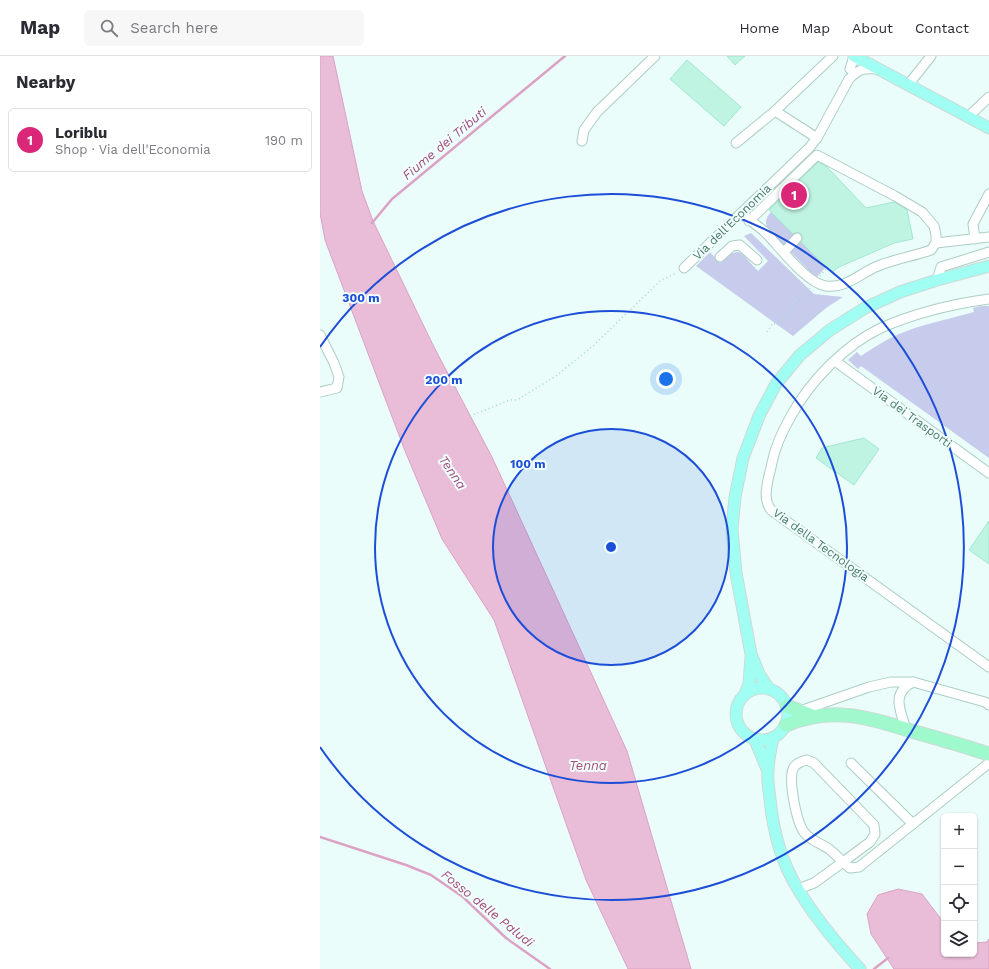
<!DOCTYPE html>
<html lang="en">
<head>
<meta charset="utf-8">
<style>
  body { margin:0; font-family:"Work Sans",sans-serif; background:#f7f7f7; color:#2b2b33 }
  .controls { position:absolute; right:12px; bottom:12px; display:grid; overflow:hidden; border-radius:6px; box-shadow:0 1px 3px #0004 }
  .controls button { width:36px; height:36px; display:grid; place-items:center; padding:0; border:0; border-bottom:1px solid #e1e1e2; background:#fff; color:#2b2b33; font:20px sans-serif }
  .you { position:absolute; left:346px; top:323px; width:14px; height:14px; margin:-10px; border:3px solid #fff; border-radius:50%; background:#1a73e8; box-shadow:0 0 0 6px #1a73e833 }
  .badge { display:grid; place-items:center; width:26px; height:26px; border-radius:50%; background:#db2777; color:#fff; font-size:13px; font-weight:700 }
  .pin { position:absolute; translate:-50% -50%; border:2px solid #fff; box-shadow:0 1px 4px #0006 }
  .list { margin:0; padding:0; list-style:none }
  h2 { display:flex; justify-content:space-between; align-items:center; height:52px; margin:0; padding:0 16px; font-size:17px }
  h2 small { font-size:13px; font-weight:400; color:#7c7c81 }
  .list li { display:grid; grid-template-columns:26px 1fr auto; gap:12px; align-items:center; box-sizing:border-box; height:64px; margin:0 8px 8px; padding:0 8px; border:1px solid #e1e1e2; border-radius:6px }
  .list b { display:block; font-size:15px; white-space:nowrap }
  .list p { margin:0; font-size:13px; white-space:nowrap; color:#7c7c81 }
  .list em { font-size:13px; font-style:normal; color:#7c7c81 }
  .icon { flex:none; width:22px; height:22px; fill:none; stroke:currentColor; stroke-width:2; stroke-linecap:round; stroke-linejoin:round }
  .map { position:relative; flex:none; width:669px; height:913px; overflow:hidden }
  header { display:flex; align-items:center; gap:24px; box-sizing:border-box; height:56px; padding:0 20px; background:#fff; border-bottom:1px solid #e1e1e2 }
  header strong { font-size:19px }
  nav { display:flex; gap:22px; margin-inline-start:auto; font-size:14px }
  .search { width:280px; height:36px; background:#f7f7f7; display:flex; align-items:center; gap:10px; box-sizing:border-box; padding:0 14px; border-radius:6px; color:#7c7c81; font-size:15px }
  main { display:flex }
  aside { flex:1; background:#fff }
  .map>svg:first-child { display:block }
</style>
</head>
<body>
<header>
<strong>Map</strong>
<div class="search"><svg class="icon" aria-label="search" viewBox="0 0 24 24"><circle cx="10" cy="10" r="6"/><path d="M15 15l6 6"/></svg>Search here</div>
<nav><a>Home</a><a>Map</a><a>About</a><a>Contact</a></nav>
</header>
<main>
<aside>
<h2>Nearby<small></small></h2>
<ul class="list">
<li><span class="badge">1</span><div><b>Loriblu</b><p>Shop · Via dell'Economia</p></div><em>190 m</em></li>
</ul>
</aside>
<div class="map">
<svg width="669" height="913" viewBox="0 0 669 913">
  <rect width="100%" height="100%" fill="#eafdfb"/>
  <g fill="#c7cced">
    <path d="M451,156L474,179L463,189C453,179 438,170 451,156Z"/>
    <path d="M431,177L494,238L523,241L506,252L473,280L376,210L390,196L400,207C422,186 421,199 438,215L448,205L424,180Z"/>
    <path d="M480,185L506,211L496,222L470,195Z"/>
    <path d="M661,250H669V402L541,310L538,313L528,304L537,296L541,300C553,292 565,284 579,278C603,268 629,263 654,256L653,252Z"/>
  </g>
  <g fill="#e9bcd7" stroke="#dba2c4">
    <path d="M0,0H13L42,135L53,165L114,291L172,401L307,695L371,913H308L266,824L174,564L122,483L85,395L5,184L0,157Z"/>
    <path d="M578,833L602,838L624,867V898H654V887L667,886L669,883V913H574L551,878L547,858L558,839Z"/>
  </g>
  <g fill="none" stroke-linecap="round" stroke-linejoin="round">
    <g stroke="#dba2c4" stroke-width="2.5">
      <path d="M52,167L72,143L245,0"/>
      <path d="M0,781L86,809L111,819L143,841L186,882L230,913"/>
      <path d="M554,913L568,902"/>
    </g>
  </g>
  <g fill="#c0f4e2" stroke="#a0e8cd">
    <path d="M407,0H425L415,9Z"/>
    <path d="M367,4L421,51L404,70L350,23Z"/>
    <path d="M498,106L506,110L546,152L574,146L587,154L593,183L574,187L517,212L512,217L481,186L483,183L481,178L478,176L473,178L449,154Z"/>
    <path d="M544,382L559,393L534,429L496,402L502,392Z"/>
    <path d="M669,465V508L649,494Z"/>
  </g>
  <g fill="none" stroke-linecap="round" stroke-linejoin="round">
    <defs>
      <g id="minor">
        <path d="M530,13L534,0L537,4"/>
        <path d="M588,29L611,0"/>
        <path d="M455,55L497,82"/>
        <path d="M648,61L669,41"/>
        <path d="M262,85L264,74L277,56L335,0"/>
        <path d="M416,87L455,55L513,0"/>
        <path d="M421,157C429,164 437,169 445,176C459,190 486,227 506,230C526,233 540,217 558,210C575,203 594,200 611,194L616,187V179L614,170L602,156L575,140L497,99L429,165"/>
        <path d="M655,183L653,168L669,138"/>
        <path d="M616,187L669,181"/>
        <path d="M464,196L477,182"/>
        <path d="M400,201L412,190L420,189L437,204"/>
        <path d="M364,212L489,92L497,82L529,23C539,13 543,12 556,13"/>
        <path d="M617,224L621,211L669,196"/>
        <path d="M669,243C633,248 595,257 561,272C525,289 490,325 471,360C463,374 455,391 452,407C449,422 441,441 451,454L669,611"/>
        <path d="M0,279L14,307L19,321L17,332L0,336"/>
        <path d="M515,305L669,417"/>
        <path d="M480,655L549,631L571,626H593L665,646L669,649"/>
        <path d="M586,673C580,654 571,637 593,626"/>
        <path d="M487,704L494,707L554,769L555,778L550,786L523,806C519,802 514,797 509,793C502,788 489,784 484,776C477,767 467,722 474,711C477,707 482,705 487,704Z"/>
        <path d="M531,707L593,768"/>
        <path d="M478,833L494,827L523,806L530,812L539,811L669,707"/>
      </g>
      <g id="major">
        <path d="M534,0L669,72"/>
        <circle cx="442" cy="658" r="26"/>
        <path d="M449,633L439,618L431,598L416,517L412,473L415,441L423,402L439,360L456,328L480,299L510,274L545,252L580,236L617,224L669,210"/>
        <path d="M425,638L429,628L431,601"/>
        <path d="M453,682C451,693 448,704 448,715C447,724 449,734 450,743C453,774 461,806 478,833C495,862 517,888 540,913"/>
        <path d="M435,684L447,713"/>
      </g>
      <g id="highway">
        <path d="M467,650L492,660"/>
        <path d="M466,669C513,649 549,662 595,676C620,683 644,690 669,698"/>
      </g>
    </defs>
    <use href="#minor" stroke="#abcec4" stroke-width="11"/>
    <use href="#major" stroke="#cddad5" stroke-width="13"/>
    <use href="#highway" stroke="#cddad5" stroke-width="15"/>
    <g stroke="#a2dac6" stroke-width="1.5" stroke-dasharray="1 3" stroke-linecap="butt">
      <path d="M500,220L507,212"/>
      <path d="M447,276L453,267L457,269L490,232"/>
      <path d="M150,360L190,344H197L236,320L274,289L341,224L357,217"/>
    </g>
    <use href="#minor" stroke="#fff" stroke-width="9"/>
    <use href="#major" stroke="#a1fef3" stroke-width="11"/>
    <use href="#highway" stroke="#9ff9cd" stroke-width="13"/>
  </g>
  <circle cx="291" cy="491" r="118" fill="#1d4ed8" fill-opacity=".12"/>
  <g fill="none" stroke="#1d4ed8" stroke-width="2">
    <circle cx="291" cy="491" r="118"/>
    <circle cx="291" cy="491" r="236"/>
    <path d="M0 291A353 353 0 1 1 0 691"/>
  </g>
  <g text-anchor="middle" stroke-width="4" stroke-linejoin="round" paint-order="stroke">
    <g font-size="12" fill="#4b7a68" stroke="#f1fffd">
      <text transform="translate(412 166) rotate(-44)" y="4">Via dell'Economia</text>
      <text transform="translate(592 361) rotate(36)" y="4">Via dei Trasporti</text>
      <text transform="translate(501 489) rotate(36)" y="4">Via della Tecnologia</text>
    </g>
    <g font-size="13" font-style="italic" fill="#a44c7f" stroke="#f1fffd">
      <text transform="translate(124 87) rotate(-40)" y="5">Fiume dei Tributi</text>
      <text transform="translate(133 416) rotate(55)" y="5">Tenna</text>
      <text x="268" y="714">Tenna</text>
      <text transform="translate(168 852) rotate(39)" y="5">Fosso delle Paludi</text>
    </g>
  </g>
  <circle cx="291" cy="491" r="6" fill="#1d4ed8" stroke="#f1fffd" stroke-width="2"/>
  <g font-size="12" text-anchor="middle" font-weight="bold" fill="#1d4ed8" stroke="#f1fffd" stroke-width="4" stroke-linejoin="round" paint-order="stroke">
    <text x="41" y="246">300 m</text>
    <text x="124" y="328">200 m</text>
    <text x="208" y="412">100 m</text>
  </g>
</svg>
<div class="controls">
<button>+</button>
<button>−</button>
<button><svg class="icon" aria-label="locate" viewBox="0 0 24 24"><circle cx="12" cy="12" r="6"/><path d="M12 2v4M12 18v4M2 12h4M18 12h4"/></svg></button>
<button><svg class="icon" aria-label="layers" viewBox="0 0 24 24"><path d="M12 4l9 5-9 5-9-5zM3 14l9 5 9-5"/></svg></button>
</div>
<div class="you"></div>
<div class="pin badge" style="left:474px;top:139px">1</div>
</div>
</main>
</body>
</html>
